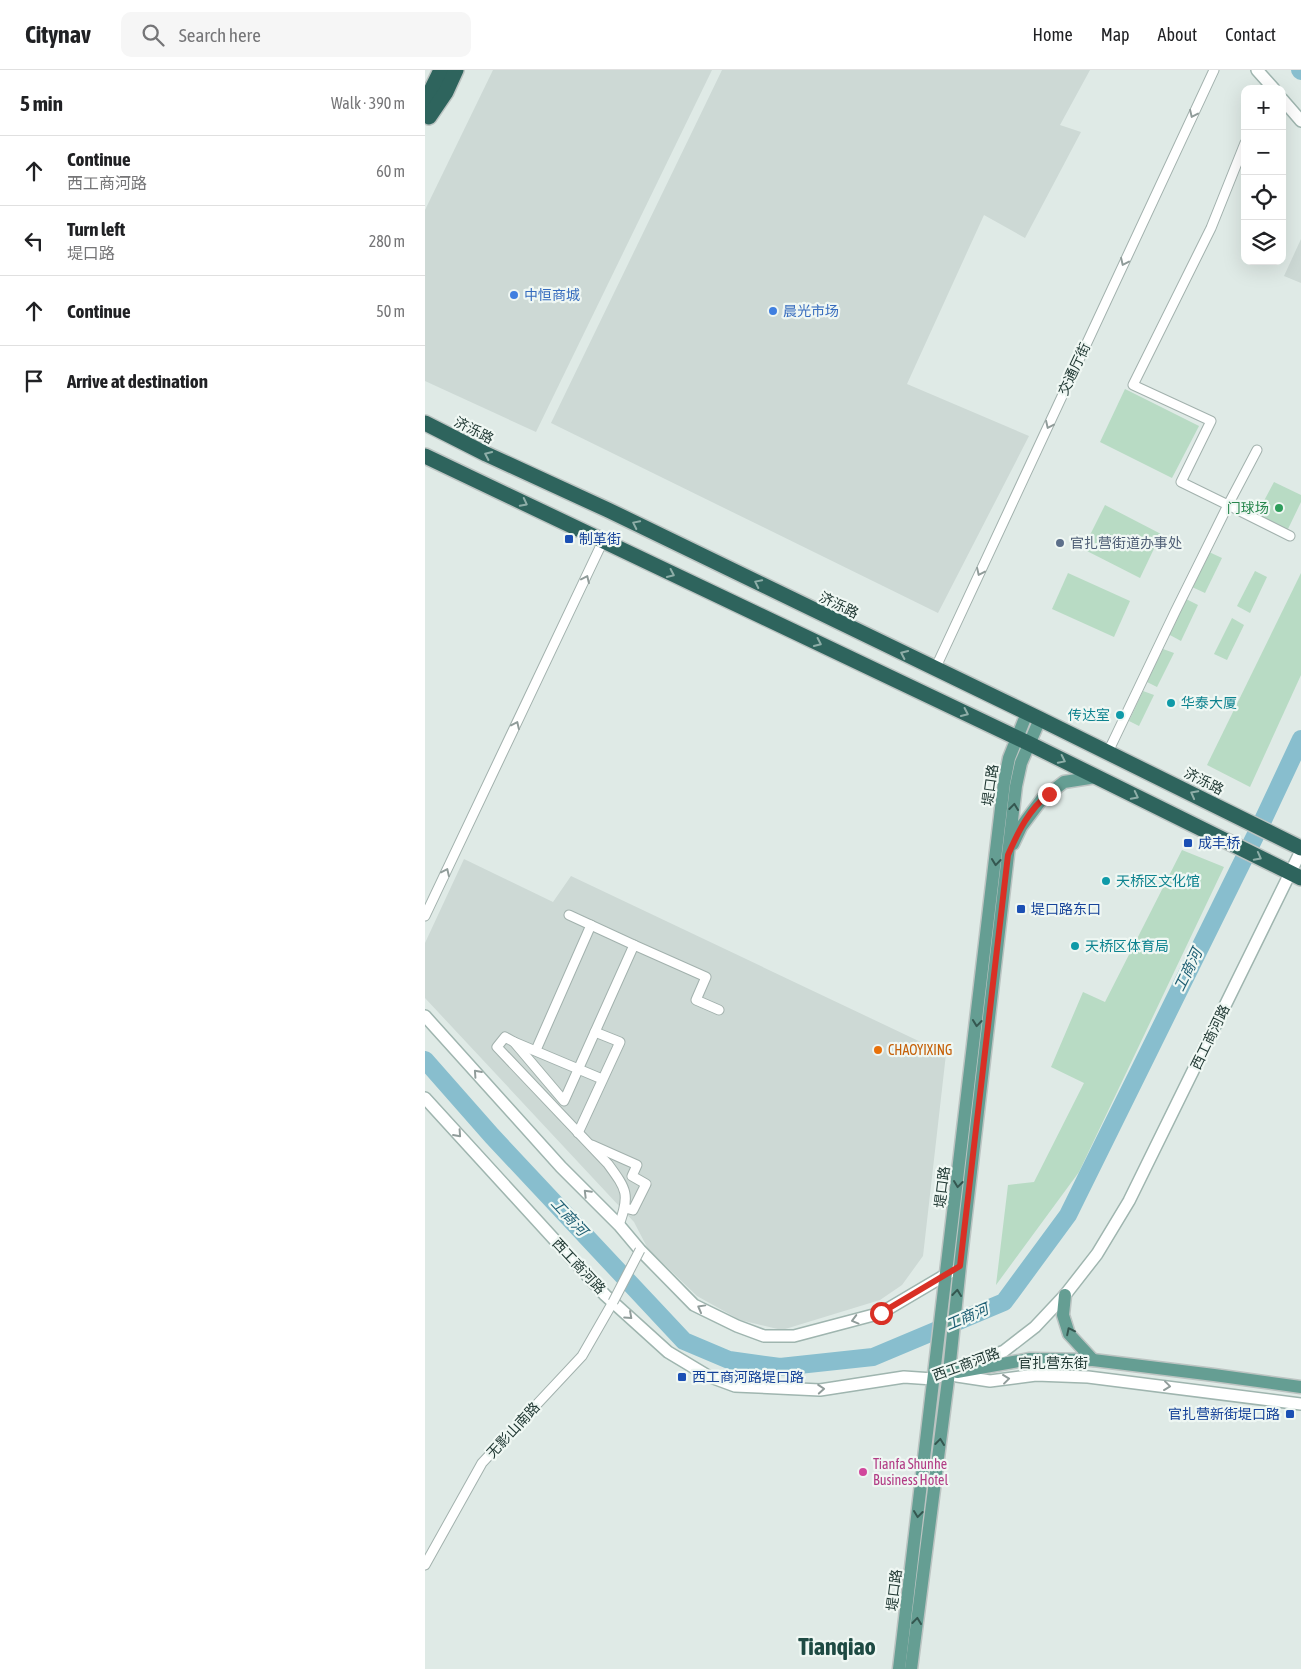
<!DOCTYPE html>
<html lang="en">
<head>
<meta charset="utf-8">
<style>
  body { margin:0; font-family:"Asap Condensed","Noto Sans SC",sans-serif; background:#f6f6f6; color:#202124 }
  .controls { position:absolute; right:15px; top:15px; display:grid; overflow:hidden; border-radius:10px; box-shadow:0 5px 20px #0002 }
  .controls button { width:45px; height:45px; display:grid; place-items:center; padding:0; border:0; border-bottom:1px solid #e0e0e0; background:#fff; color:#202124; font:25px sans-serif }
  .stop { position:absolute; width:15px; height:15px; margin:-11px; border:4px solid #d93025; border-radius:50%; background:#fff }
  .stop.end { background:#d93025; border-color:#fff; box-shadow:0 1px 5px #0008 }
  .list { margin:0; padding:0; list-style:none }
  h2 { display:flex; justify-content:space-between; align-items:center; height:65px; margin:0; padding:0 20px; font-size:21px }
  h2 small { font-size:16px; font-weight:400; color:#757577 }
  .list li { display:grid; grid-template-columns:32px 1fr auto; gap:15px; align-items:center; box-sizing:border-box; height:70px; padding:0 20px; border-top:1px solid #e0e0e0 }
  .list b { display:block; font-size:19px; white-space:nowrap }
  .list p { margin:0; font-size:16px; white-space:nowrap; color:#757577 }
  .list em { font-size:16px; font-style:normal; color:#757577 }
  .icon { flex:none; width:28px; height:28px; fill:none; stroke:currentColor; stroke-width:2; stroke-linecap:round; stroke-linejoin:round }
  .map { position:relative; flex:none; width:876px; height:1599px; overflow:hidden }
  header { display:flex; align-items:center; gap:30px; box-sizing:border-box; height:70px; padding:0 25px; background:#fff; border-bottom:1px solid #e0e0e0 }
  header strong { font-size:24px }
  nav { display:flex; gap:28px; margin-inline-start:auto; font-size:18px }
  .search { width:350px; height:45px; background:#f6f6f6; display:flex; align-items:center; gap:12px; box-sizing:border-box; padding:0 18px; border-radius:10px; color:#757577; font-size:19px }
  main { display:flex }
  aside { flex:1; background:#fff }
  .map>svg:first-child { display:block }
</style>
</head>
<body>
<header>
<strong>Citynav</strong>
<div class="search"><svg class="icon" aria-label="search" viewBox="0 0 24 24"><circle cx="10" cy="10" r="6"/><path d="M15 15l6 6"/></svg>Search here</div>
<nav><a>Home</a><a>Map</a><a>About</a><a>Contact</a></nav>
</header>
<main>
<aside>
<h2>5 min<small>Walk · 390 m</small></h2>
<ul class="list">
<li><svg class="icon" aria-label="ahead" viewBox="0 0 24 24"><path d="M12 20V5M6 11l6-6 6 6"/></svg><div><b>Continue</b><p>西工商河路</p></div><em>60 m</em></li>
<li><svg class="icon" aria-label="left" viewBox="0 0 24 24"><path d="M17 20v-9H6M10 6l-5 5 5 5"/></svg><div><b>Turn left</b><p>堤口路</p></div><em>280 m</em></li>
<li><svg class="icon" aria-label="ahead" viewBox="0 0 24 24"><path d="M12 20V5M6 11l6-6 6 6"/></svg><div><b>Continue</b></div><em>50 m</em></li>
<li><svg class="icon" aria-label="arrive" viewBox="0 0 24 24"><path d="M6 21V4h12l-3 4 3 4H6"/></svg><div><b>Arrive at destination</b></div></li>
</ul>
</aside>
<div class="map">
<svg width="876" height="1599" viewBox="0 0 876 1599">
  <rect width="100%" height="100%" fill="#dfeae6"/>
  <g fill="#cdd9d5">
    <path d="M68,0H287L111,362L0,311V140Z"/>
    <path d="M297,0H665L635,55L656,62L600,168L559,145L482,314L604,366L513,543L126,353Z"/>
    <path d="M876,169V213L859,206Z"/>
    <path d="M39,789L128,832L146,806L521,984L498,1186L477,1215L455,1230L357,1260L315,1250L272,1226L223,1179L209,1152L0,928V873Z"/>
  </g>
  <g fill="#b8dbc4">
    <path d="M700,319L774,356L747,408L675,372Z"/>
    <path d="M849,412L876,425V432L863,459L832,444Z"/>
    <path d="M680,435L736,464L715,508L658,479Z"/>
    <path d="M784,482L797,488L780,523L767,517Z"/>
    <path d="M830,501L842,507L825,543L812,536Z"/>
    <path d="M643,503L705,531L689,567L627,539Z"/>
    <path d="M876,503V605L825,717L782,695Z"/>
    <path d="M761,529L773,535L756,571L743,564Z"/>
    <path d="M807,548L819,555L802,590L789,584Z"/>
    <path d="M738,579L749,583L732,617L722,612Z"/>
    <path d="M718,621L729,625L714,656L704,651Z"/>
    <path d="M757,780L799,797L654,1102L571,1215L583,1115L609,1112L659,1013L626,997L658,922L680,932Z"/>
  </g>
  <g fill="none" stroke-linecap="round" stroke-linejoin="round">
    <g stroke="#88bece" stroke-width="18">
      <path d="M875,0L876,1"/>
      <path d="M0,990L67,1066L259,1271L304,1290L355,1297L448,1287L579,1232L643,1145L839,748L876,669"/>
    </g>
    <defs>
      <g id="street">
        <path d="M832,380L803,435L865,466"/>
        <path d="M510,599L789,0"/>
        <path d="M683,682L750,542L803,435L756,412L786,351L708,315L786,158L820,73"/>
        <path d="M144,845L209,875"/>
        <path d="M0,846L178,471"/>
        <path d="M89,972L177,1009"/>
        <path d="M111,980L166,855"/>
        <path d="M153,1063L195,972L170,962"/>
        <path d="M167,1075L212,1095L207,1106L221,1114L208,1140L200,1138"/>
        <path d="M194,1155C205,1124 202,1120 183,1094L72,977L80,967L89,972L139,1031L209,875L281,907L271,930L294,940"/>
        <path d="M0,1495L57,1393L157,1286L188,1232"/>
      </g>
      <g id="secondary">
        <path d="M832,0L849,19"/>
        <path d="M857,29L876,51"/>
        <path d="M0,946L136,1097L194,1155L215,1180L269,1235L312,1256L339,1266H369L456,1243L527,1201"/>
        <path d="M0,1028L180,1225L243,1282L283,1306L310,1316L395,1320L479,1307L508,1309L579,1281L610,1257L640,1225L672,1184L704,1131L876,781"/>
        <path d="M526,1303L532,1306L565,1311L611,1305L663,1307L876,1334"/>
      </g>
      <g id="primary">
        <path d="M588,774L596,757L617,729L639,712L671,707"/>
        <path d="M640,1225L638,1245L644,1264L668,1290"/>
        <path d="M532,1302L605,1289L668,1290L789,1305L876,1317"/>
        <path d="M474,1599C510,1304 546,1009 579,713L584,688L602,643"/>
        <path d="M486,1599L524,1302L535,1196L591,716L596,693L615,649"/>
      </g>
      <g id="highway">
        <path d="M0,33L16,0"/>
        <path d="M4,47L21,22L31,0"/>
        <path d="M0,353L61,384L183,440L615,649L876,778"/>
        <path d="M0,386L603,673L876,808"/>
      </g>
    </defs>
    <use href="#street" stroke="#a2b1ad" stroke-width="11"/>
    <use href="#secondary" stroke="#9fb5af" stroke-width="14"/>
    <use href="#primary" stroke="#bcc4c2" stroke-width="15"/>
    <use href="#highway" stroke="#bcc4c2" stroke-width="18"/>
    <use href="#street" stroke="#fff" stroke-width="9"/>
    <use href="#secondary" stroke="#fff" stroke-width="11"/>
    <use href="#primary" stroke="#659e93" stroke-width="12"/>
    <use href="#highway" stroke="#2e645d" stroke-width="15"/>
    <defs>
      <path id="street-bridge" d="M188,1232L215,1180"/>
    </defs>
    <use href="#street-bridge" stroke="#a2b1ad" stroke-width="11" stroke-linecap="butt"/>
    <use href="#street-bridge" stroke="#fff" stroke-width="9"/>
  </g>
  <defs><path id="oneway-chevron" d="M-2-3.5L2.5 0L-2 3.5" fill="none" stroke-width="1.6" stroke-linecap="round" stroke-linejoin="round" transform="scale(1.25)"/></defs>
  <g stroke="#909c9a">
    <use href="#oneway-chevron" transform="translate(768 44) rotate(115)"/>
    <use href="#oneway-chevron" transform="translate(699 192) rotate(115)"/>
    <use href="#oneway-chevron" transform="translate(624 355) rotate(115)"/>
    <use href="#oneway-chevron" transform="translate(555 502) rotate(115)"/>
    <use href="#oneway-chevron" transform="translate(161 509) rotate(-65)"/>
    <use href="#oneway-chevron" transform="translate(91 655) rotate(-65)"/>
    <use href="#oneway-chevron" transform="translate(21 802) rotate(-65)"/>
    <use href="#oneway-chevron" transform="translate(52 1003) rotate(-132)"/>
    <use href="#oneway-chevron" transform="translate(33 1064) rotate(48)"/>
    <use href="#oneway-chevron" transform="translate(162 1123) rotate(-135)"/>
    <use href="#oneway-chevron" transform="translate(276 1238) rotate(-151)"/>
    <use href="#oneway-chevron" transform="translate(204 1246) rotate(42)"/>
    <use href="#oneway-chevron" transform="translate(430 1250) rotate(165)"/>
    <use href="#oneway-chevron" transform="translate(581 1309) rotate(-7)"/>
    <use href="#oneway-chevron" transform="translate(742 1316) rotate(7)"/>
    <use href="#oneway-chevron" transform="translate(396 1319) rotate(-4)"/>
  </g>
  <g stroke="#8eaea8">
    <use href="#oneway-chevron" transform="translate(63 385) rotate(-155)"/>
    <use href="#oneway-chevron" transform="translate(99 433) rotate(27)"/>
    <use href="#oneway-chevron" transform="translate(211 454) rotate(-154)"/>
    <use href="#oneway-chevron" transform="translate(246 504) rotate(25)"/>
    <use href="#oneway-chevron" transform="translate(333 513) rotate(-154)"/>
    <use href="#oneway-chevron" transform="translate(393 573) rotate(25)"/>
    <use href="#oneway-chevron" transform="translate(479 584) rotate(-155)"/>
    <use href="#oneway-chevron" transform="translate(540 643) rotate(25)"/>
    <use href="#oneway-chevron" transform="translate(637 690) rotate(26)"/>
    <use href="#oneway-chevron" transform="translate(769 724) rotate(-152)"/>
    <use href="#oneway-chevron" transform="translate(710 726) rotate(27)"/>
    <use href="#oneway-chevron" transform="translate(833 787) rotate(28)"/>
  </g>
  <g stroke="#355750">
    <use href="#oneway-chevron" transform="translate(589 737) rotate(-83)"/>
    <use href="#oneway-chevron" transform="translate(571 792) rotate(96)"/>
    <use href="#oneway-chevron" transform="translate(552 953) rotate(96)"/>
    <use href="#oneway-chevron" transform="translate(533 1114) rotate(97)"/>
    <use href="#oneway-chevron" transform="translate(532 1223) rotate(-84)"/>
    <use href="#oneway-chevron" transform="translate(645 1261) rotate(-116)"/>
    <use href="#oneway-chevron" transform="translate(515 1372) rotate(-83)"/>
    <use href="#oneway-chevron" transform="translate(493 1444) rotate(97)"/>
    <use href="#oneway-chevron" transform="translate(492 1551) rotate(-83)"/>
  </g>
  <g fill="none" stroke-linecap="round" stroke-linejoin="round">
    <path stroke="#d93025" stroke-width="6" d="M456,1243L535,1196L583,785C593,762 604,739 624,724"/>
  </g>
  <g fill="#3f7fe0" stroke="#eff7f3" stroke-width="2">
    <circle cx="89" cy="225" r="5"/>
    <circle cx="348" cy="241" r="5"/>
  </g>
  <circle fill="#2e9e5b" stroke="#eff7f3" stroke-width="2" cx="854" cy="438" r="5"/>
  <g fill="#1a4fb4" stroke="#eff7f3" stroke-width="2">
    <rect x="139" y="464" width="10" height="10" rx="2.5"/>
    <rect x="758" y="768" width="10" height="10" rx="2.5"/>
    <rect x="591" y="834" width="10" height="10" rx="2.5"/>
    <rect x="252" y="1302" width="10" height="10" rx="2.5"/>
    <rect x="860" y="1339" width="10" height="10" rx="2.5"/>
  </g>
  <circle fill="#5c6f8a" stroke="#eff7f3" stroke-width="2" cx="635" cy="473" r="5"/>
  <g fill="#0f9aa8" stroke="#eff7f3" stroke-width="2">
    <circle cx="746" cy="633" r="5"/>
    <circle cx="695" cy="645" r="5"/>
    <circle cx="681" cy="811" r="5"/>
    <circle cx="650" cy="876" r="5"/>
  </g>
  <circle fill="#e8710a" stroke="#eff7f3" stroke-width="2" cx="453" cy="980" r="5"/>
  <circle fill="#d1479c" stroke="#eff7f3" stroke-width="2" cx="438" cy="1402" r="5"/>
  <g text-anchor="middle" stroke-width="4.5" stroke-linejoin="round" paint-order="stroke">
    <g font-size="14" fill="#366cbe" stroke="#eff7f3" text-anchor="start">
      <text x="99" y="230">中恒商城</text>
      <text x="358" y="246">晨光市场</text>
    </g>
    <g font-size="14" fill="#213934" stroke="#eff7f3">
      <text transform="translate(649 299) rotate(-65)" y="5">交通厅街</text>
      <text transform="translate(49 360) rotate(27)" y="5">济泺路</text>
      <text transform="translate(414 535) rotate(26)" y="5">济泺路</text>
      <text transform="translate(779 711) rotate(27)" y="5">济泺路</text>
      <text transform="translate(565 715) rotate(-82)" y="5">堤口路</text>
      <text transform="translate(785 967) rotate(-64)" y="5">西工商河路</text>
      <text transform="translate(517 1117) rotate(-83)" y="5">堤口路</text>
      <text transform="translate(154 1196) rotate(47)" y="5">西工商河路</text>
      <text x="628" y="1298">官扎营东街</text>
      <text transform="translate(541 1294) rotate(-20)" y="5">西工商河路</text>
      <text transform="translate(88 1360) rotate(-47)" y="5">无影山南路</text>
      <text transform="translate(469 1520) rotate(-83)" y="5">堤口路</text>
    </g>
    <g font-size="14" fill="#27864d" stroke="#eff7f3" text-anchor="end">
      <text x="844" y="443">门球场</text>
    </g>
    <g font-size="14" fill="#164399" stroke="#eff7f3" text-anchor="start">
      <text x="154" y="474">制革街</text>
      <text x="773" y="778">成丰桥</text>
      <text x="606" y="844">堤口路东口</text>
      <text x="267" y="1312">西工商河路堤口路</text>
      <text x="855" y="1349" text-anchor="end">官扎营新街堤口路</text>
    </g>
    <g font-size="14" fill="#4e5e75" stroke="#eff7f3" text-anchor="start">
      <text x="645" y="478">官扎营街道办事处</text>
    </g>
    <g font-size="14" fill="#0d838f" stroke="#eff7f3" text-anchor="start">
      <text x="756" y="638">华泰大厦</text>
      <text x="685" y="650" text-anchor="end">传达室</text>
      <text x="691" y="816">天桥区文化馆</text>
      <text x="660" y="881">天桥区体育局</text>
    </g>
    <g font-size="14" fill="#c56008" stroke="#eff7f3" text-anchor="start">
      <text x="463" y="985">CHAOYIXING</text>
    </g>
    <g font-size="14" fill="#b23c85" stroke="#eff7f3" text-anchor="start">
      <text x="448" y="1399">Tianfa Shunhe<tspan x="448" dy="16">Business Hotel</tspan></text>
    </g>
    <g font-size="15" font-style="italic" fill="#1d5e73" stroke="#eff7f3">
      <text transform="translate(763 900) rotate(-64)" y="5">工商河</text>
      <text transform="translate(144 1147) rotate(47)" y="5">工商河</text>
      <text transform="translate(542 1247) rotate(-23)" y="5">工商河</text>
    </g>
    <g font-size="24" font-weight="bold" fill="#1e4a43" stroke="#eff7f3">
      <text x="412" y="1585">Tianqiao</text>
    </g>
  </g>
</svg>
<div class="controls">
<button>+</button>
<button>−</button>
<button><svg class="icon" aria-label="locate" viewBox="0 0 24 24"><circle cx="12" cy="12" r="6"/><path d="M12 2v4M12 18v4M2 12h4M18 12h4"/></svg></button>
<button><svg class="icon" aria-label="layers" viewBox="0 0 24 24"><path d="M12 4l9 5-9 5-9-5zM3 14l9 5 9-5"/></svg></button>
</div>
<div class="stop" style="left:456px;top:1243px"></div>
<div class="stop end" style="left:624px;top:724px"></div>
</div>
</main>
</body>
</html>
